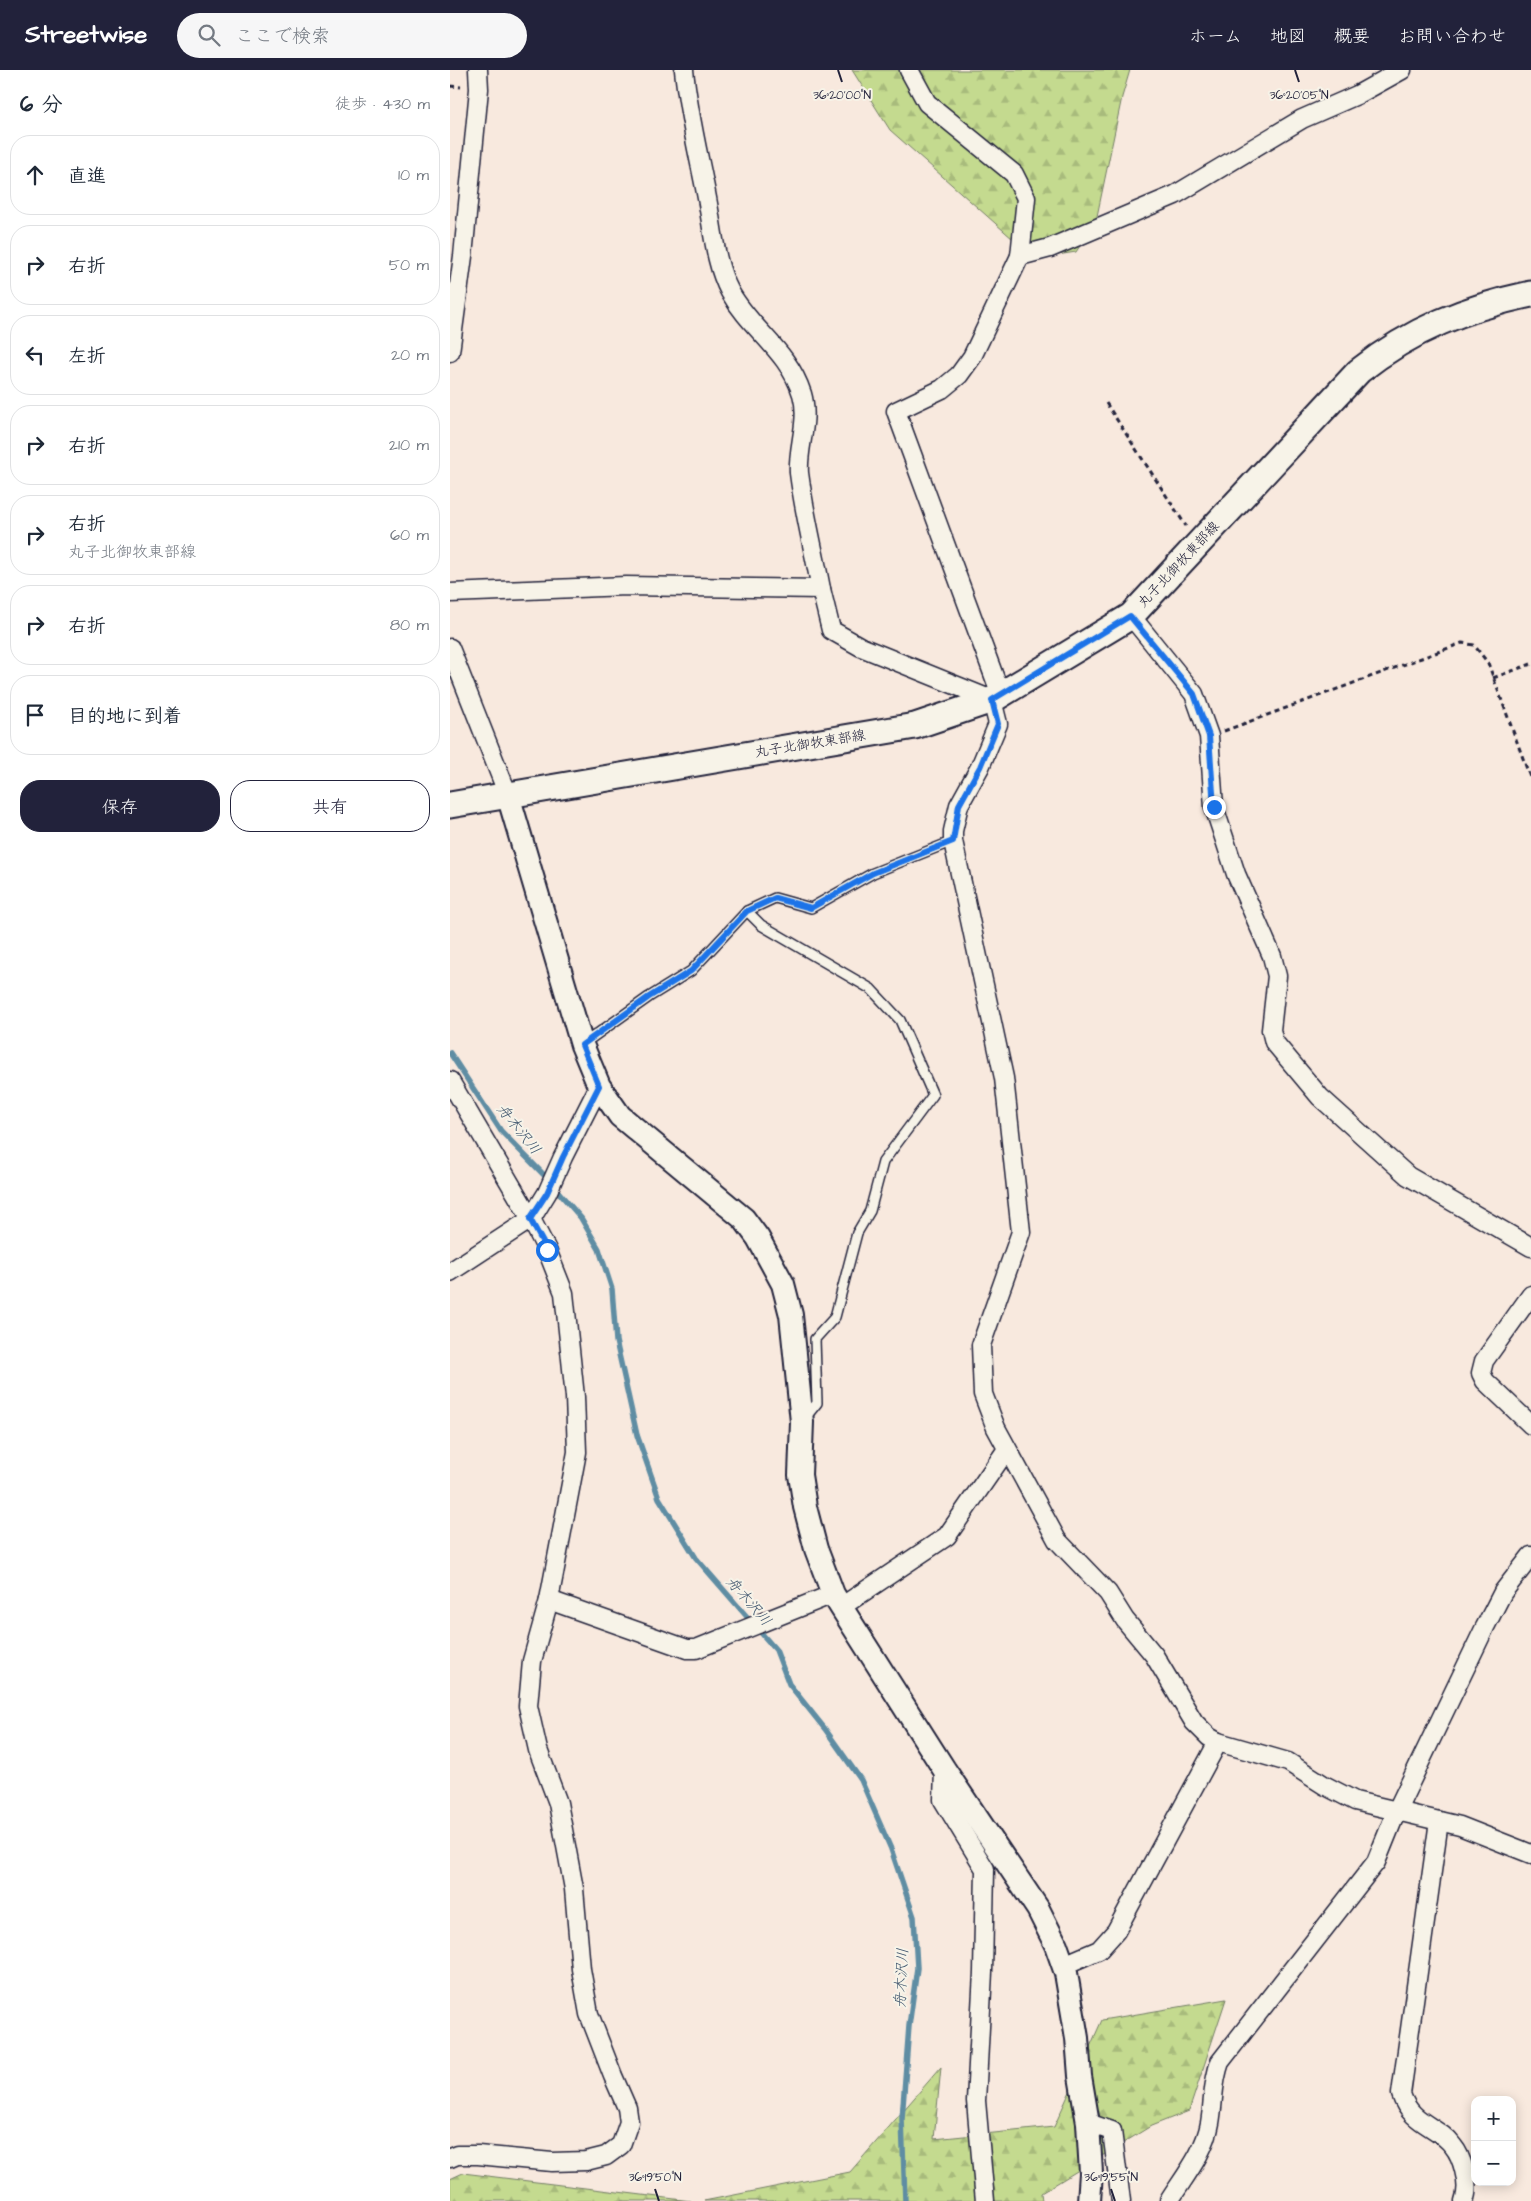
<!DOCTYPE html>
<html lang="ja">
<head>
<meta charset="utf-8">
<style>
  body { margin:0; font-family:"Architects Daughter","Klee One",sans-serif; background:#f6f6f7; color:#1f2937 }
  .controls { position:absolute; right:15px; bottom:15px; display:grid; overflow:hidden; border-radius:10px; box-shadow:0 2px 12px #0003 }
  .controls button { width:45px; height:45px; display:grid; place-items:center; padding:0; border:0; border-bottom:1px solid #e0e1e3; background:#fff; color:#1f2937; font:25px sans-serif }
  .stop { position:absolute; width:15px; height:15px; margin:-11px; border:4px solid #1a73e8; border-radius:50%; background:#fff }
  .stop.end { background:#1a73e8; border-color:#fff; box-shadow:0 1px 5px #0008 }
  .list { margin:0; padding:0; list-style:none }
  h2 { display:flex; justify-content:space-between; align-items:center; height:65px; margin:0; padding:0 20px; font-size:21px }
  h2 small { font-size:16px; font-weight:400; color:#747a83 }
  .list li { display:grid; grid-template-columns:32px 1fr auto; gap:15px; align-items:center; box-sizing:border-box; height:80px; margin:0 10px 10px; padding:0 10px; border:1px solid #e0e1e3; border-radius:20px }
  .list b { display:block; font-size:19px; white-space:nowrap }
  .list p { margin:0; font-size:16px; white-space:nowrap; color:#747a83 }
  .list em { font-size:16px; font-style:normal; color:#747a83 }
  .actions { display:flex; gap:10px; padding:15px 20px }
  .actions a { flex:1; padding:11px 0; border:1px solid #22223b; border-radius:20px; text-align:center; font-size:18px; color:#22223b }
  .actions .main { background:#22223b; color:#fff }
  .icon { flex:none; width:28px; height:28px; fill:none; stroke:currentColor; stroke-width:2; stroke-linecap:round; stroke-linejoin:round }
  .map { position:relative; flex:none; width:1081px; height:2131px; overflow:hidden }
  header { display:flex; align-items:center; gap:30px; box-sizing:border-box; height:70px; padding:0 25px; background:#22223b; color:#fff }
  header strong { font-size:24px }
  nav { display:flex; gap:28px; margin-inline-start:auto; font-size:18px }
  .search { width:350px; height:45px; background:#f6f6f7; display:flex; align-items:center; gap:12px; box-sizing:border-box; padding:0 18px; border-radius:28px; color:#747a83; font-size:19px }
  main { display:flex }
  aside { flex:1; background:#fff }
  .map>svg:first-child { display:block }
</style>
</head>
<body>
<header>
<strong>Streetwise</strong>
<div class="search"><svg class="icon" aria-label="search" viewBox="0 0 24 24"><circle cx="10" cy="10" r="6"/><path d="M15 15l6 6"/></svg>ここで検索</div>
<nav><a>ホーム</a><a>地図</a><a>概要</a><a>お問い合わせ</a></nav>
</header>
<main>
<aside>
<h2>6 分<small>徒歩 · 430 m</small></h2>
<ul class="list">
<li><svg class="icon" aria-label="ahead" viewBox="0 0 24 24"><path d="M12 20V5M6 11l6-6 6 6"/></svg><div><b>直進</b></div><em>10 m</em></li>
<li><svg class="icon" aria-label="right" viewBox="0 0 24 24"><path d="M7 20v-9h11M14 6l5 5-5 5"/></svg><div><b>右折</b></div><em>50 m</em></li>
<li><svg class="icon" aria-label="left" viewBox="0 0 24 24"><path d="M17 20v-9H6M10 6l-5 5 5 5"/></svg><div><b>左折</b></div><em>20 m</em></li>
<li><svg class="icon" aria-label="right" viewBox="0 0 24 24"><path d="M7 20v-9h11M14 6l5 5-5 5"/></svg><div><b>右折</b></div><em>210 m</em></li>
<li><svg class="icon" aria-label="right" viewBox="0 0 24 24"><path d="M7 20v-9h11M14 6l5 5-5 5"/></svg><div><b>右折</b><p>丸子北御牧東部線</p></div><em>60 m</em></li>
<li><svg class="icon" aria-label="right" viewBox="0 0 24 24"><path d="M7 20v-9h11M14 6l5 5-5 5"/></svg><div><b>右折</b></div><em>80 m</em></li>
<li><svg class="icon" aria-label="arrive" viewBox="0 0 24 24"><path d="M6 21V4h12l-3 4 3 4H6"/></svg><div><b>目的地に到着</b></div></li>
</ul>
<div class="actions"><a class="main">保存</a><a>共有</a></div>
</aside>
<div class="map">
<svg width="1081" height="2131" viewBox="0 0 1081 2131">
  <defs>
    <pattern id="forest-firs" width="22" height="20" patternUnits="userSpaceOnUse" patternTransform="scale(1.25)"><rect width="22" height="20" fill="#c4da8f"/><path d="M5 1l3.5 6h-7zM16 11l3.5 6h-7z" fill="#a8bb7c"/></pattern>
  </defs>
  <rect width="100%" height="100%" fill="#f8e9de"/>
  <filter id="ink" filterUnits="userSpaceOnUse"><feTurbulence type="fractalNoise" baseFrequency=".02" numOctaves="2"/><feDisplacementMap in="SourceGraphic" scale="10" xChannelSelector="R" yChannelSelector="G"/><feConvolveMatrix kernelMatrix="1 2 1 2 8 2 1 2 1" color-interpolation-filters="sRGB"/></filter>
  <g filter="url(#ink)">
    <g fill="url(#forest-firs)" stroke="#737e65">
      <path d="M402,0H680L672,27L646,151L626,182L601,186L572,177L440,60Z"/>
      <path d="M776,1929L739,2041L701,2056L591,2123L592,2131H254L400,2102L491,1997L484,2069L604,2057L652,1950Z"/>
      <path d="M13,2103L241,2131H0V2109Z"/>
    </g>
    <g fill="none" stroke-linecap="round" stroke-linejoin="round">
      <path stroke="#5f8da3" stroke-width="5.5" d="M0,983L51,1061L93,1104L131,1148L149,1179L162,1219L166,1271L187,1365L209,1428L246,1488L326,1580L339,1614L375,1659L411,1710L441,1779L464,1847L467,1898L459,1956L452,2049L455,2131"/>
      <defs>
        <g id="service">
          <path d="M297,841L311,855L421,919L450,950L483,1025L433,1092L420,1141L407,1163L385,1247L365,1269L367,1333L355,1348"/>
          <path d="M133,974L199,927L241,901L297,841L325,828L361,838L423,803L503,771"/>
        </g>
        <g id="minor">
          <path d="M234,0C238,42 248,82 256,123C263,157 264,192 280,222C301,260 338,280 352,324C360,351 347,377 349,403C354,442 364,481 371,519"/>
          <path d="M459,0L477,33L564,104L576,128L570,186"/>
          <path d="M0,282L13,186L29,19L28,0"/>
          <path d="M0,523L176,516L371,519L381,560L411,577L542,630L548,654L530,697L509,735L503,761V771L554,1008L571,1162L531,1275L533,1324L546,1358L607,1470L658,1523L675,1550L704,1585L744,1652L759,1667L768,1672L838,1692L874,1715L905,1731L1010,1756L1081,1784"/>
          <path d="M681,546L744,624L759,666L764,737L786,804L822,886L827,906L821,960L824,972L870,1027L958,1106L1081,1177"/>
          <path d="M0,578L58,725"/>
          <path d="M551,625L446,341L492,319L509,305L522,287L570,186L600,178L725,125L852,49L907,25L952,0"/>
          <path d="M0,1011L81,1149L97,1180L114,1223L125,1327L127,1382L99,1530L82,1591L78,1636L88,1680L108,1733L124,1819L131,1899L139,1944L163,2006L177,2038L179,2052L171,2075L156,2086L136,2091L102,2092L28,2085H7L0,2088"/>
          <path d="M0,1202L81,1149L97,1123L113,1087L149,1016"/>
          <path d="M1081,1225L1034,1291L1031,1303L1035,1311L1081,1355"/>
          <path d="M99,1530L237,1579H246L383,1524"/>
          <path d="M391,1537L497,1466L557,1379"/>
          <path d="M494,1699L493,1730L535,1799L533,1902L526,2031L535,2131"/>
          <path d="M989,1751L951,2024C961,2055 988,2055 1003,2076C1009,2083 1012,2092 1014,2100C1017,2111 1018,2121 1014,2131"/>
          <path d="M614,1895L649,1880L666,1861L768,1672"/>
          <path d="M638,2053L662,2061L671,2131"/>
          <path d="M719,2131C734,2107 755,2082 760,2053C764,2030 762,2014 770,1992L926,1792L947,1740L1035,1557L1053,1522L1081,1486"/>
        </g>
        <path id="tertiary" d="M58,725L132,975L149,1016L170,1046L294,1149L308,1168L333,1214L341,1245L352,1352L350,1405L355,1437L366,1479L383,1524L391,1537L494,1699L588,1839L606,1875L616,1903L627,1968L630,2006L638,2053L641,2103L639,2131"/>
        <path id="secondary" d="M0,735L465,656L542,630L681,546L909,301C962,259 1016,238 1081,224"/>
      </defs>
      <use href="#service" stroke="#22223b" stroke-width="12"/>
      <use href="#minor" stroke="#22223b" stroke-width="21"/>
      <use href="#tertiary" stroke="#22223b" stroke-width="26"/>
      <use href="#secondary" stroke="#22223b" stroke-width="29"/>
      <g stroke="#22223b" stroke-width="3" stroke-dasharray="5 4" stroke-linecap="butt">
        <path d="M0,16L11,17"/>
        <path d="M656,333L736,456"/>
        <path d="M1043,608L1081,594"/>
        <path d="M774,661L1012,573L1024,575L1038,593L1081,710"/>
      </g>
      <use href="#service" stroke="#f7f3e8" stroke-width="9"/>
      <use href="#minor" stroke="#f7f3e8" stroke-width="18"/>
      <use href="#tertiary" stroke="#f7f3e8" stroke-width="22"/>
      <use href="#secondary" stroke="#f7f3e8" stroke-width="25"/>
    </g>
  </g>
  <g fill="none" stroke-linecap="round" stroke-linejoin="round" filter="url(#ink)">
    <path stroke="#1a73e8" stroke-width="6" d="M97,1180L80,1149L97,1123L113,1087L149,1016L132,975L199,927L241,901L297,841L325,828L361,838L423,803L503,771L509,735L530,697L548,654L542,630L680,546L744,624L759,666L764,737"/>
  </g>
  <path fill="none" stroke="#22223b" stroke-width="2" d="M388,0L392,12M845,0L849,12M205,2119L209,2131M661,2119L665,2131"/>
  <g text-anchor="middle" stroke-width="4" stroke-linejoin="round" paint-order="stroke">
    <g font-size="14" fill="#22223b" stroke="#f7f3e8">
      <text transform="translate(728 494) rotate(-47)" y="5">丸子北御牧東部線</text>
      <text transform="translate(360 673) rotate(-9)" y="5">丸子北御牧東部線</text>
    </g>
    <g font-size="15" font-style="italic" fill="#41576f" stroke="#f7f3e8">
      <text transform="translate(69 1059) rotate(51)" y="5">舟木沢川</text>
      <text transform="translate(299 1531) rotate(49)" y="5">舟木沢川</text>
      <text transform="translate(451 1908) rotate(-87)" y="5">舟木沢川</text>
    </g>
  </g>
  <g font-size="12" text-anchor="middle" fill="#22223b" stroke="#f7f3e8" stroke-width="4" stroke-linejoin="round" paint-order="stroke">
    <text x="392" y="29">36°20'00"N</text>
    <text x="849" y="29">36°20'05"N</text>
    <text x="205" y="2111">36°19'50"N</text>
    <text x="661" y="2111">36°19'55"N</text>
  </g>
</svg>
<div class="controls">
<button>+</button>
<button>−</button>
</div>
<div class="stop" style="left:97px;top:1180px"></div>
<div class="stop end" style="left:764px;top:737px"></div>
</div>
</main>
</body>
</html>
